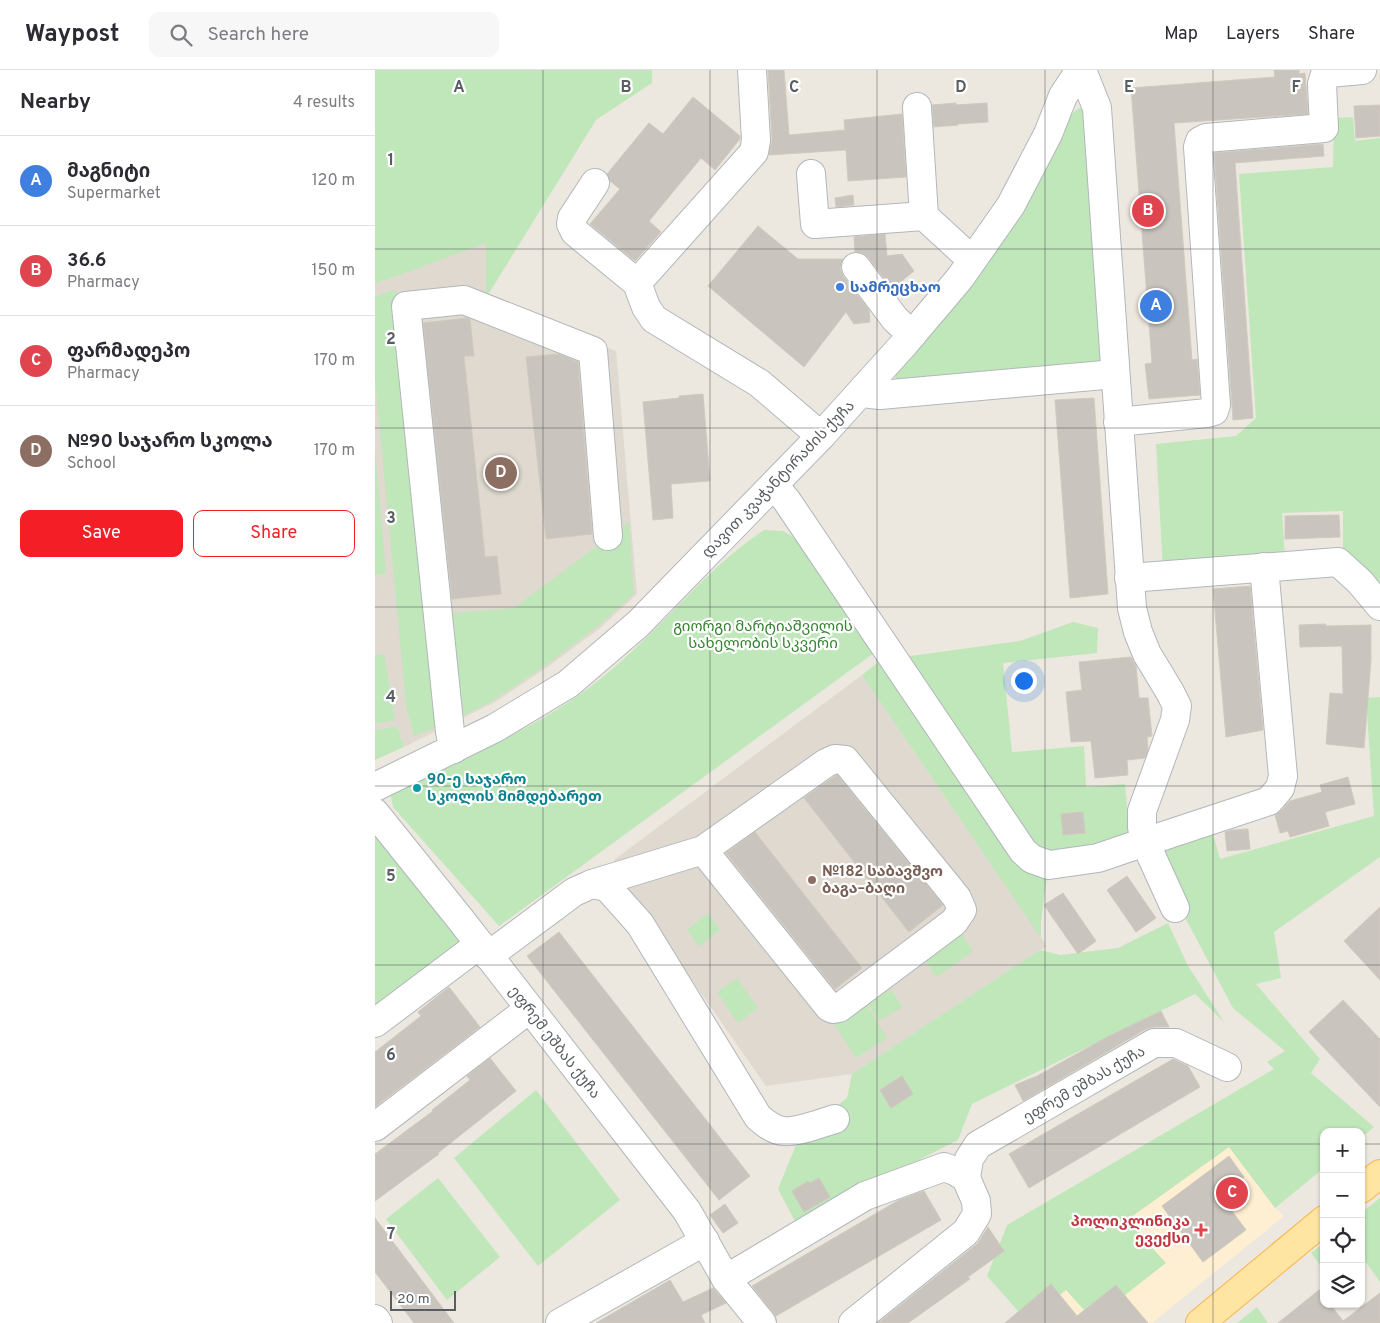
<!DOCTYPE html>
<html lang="en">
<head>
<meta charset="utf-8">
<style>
  body { margin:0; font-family:Overpass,"Noto Sans Georgian",sans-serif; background:#f7f7f7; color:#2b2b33 }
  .controls { position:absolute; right:15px; bottom:15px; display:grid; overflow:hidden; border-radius:10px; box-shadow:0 1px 4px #0004 }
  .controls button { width:45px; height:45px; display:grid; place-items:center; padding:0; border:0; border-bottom:1px solid #e1e1e2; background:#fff; color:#2b2b33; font:25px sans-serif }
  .scale { position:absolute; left:15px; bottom:12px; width:66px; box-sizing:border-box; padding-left:5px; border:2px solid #585d61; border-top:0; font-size:14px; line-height:18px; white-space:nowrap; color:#585d61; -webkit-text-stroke:4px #fff; paint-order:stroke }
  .you { position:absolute; left:648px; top:610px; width:18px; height:18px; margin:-12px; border:4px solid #fff; border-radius:50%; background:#1a73e8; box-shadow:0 0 0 8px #1a73e833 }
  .badge { display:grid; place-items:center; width:32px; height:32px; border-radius:50%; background:#f41e27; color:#fff; font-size:16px; font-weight:700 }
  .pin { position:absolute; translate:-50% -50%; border:2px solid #fff; box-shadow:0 1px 5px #0006 }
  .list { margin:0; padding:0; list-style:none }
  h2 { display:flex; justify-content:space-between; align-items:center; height:65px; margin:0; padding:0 20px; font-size:21px }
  h2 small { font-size:16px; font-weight:400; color:#7c7c81 }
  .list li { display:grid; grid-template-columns:32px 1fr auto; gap:15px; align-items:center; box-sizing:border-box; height:90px; padding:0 20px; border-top:1px solid #e1e1e2 }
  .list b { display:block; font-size:19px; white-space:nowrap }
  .list p { margin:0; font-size:16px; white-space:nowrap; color:#7c7c81 }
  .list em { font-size:16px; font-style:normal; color:#7c7c81 }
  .actions { display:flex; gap:10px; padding:15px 20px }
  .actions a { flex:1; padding:11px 0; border:1px solid #f41e27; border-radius:10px; text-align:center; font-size:18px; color:#f41e27 }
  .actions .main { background:#f41e27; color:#fff }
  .icon { flex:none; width:28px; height:28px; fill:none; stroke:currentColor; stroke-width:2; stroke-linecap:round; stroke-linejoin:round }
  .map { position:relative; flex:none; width:1005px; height:1253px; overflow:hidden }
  header { display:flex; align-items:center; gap:30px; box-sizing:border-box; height:70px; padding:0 25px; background:#fff; border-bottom:1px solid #e1e1e2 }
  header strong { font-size:24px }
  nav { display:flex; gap:28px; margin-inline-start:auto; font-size:18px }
  .search { width:350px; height:45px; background:#f7f7f7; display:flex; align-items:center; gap:12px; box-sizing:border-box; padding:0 18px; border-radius:10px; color:#7c7c81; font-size:19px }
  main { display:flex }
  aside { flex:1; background:#fff }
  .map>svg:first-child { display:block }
</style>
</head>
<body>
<header>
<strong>Waypost</strong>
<div class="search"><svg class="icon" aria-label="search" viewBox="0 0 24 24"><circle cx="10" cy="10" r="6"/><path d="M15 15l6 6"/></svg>Search here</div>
<nav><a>Map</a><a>Layers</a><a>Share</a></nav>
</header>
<main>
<aside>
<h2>Nearby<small>4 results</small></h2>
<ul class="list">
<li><span class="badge" style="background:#3f7fe0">A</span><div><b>მაგნიტი</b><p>Supermarket</p></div><em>120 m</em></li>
<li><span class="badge" style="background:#e0444e">B</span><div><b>36.6</b><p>Pharmacy</p></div><em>150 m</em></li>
<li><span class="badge" style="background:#e0444e">C</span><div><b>ფარმადეპო</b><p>Pharmacy</p></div><em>170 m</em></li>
<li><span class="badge" style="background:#8d6e63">D</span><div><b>№90 საჯარო სკოლა</b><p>School</p></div><em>170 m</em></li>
</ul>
<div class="actions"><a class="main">Save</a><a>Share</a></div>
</aside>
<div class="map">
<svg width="1005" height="1253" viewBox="0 0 1005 1253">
  <rect width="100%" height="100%" fill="#ede8df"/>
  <path fill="#ffefd2" d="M854,1077L900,1138L909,1146L777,1253H653L652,1251L691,1220L790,1193L752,1150Z"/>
  <g fill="#dfd9d0">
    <path d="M111,172V228L241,281L262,524L224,559L171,598L120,632L29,677L22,656L0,660V214Z"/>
    <path d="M487,605L672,876L477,1004L391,1016L251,816L239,790Z"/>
  </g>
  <g fill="#bfe7b9">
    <path d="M0,0H277V13L221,50L111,228V173L0,214Z"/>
    <path d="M704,38L712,39L732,293L521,312L520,305L523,296L609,196L649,142L691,49Z"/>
    <path d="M978,47L980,71L1005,68V512L982,490L968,483V441L907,443L910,488L788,500L781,374L861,366L881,348L864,104L958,97L959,48Z"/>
    <path d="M20,220L28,234L71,653L39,666L31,634L0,308V226Z"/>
    <path d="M0,378L11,503L0,505Z"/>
    <path d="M254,452L259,524L223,556L170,596L119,630L77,651L67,544L139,538Z"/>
    <path d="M389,460L408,461L424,470L499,583L124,856L18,737L15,722C87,690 162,659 224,610C283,564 327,501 389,460Z"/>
    <path d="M698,552L723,558L722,583L628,593L637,682L709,676L711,717L750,714L754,760L750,771L659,785L528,587L645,571Z"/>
    <path d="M9,584L20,650L0,654V586Z"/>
    <path d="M507,589L672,807L666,851V868L487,605Z"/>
    <path d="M1005,627V787L899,862L906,908L881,914L945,989L936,1003L999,1057L986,1068V1062H949V1098L900,1138L854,1077L752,1150L791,1193L718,1250L691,1220L652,1251L612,1206L632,1155L899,999L892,992L910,981L858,938L796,821L782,782L837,760L845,789L999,746L991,628Z"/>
    <path d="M22,656L29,677L0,690V660Z"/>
    <path d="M0,764L91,879L0,944Z"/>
    <path d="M333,843L345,860L324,876L312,860Z"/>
    <path d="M793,853L812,894L849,952L820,924L597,1034L583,1070L421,1153L403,1119L421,1075L417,1048L447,1047L472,1028L477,1004L665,880L685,885L743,878Z"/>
    <path d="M584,860L598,881L562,907L547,886Z"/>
    <path d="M362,908L383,938L363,953L342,922Z"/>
    <path d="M516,919L527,937L504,951L493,934Z"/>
    <path d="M491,934L512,968L481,988L459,954Z"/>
    <path d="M161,1020L245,1130L163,1196L79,1088Z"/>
    <path d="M63,1108L125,1187L72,1230L11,1149Z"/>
    <path d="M1005,1128V1212L986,1185V1143Z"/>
    <path d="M949,1173V1200L936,1183Z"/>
    <path d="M882,1237L893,1253H862Z"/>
  </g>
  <g fill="#c9c5be" stroke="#d1c9bd">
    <path d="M393,0H409L414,65L470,60L469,50L527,44L531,107L473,111L471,80L394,85L397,69Z"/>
    <path d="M899,0H924V4L930,3L933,44L799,53L817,290L822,289L825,325L774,329L770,294L777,293L756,18L900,7Z"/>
    <path d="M318,27L365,66V69L340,100L326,88L274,151L286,162L260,191L215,154L245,119L235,111L232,104L274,53L288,64Z"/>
    <path d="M581,33V35L612,33L613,52L583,54V55L559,57L557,35Z"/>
    <path d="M1005,35V66L981,68L979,36Z"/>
    <path d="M948,74L949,86L860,93L878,348L858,350L839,83Z"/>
    <path d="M478,125L479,135L461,137L460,128Z"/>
    <path d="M383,156L423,189H468L465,198L468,206L494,240L495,252L479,254L471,242L429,297L333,216Z"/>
    <path d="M510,164L512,186L527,184L539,201L517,219L493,187L488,183L480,182L479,167Z"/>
    <path d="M92,248L95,249L99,286H89L110,487L122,486L126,524L77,529L48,253Z"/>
    <path d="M183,284L203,292L217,464L171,469L151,287Z"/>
    <path d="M328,324L335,411L296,414L298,448L278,450L268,332L304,328V326Z"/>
    <path d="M719,328L733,524L695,528L680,330Z"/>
    <path d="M964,445L965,467L910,469V446Z"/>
    <path d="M875,516L888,660L851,667L838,519Z"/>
    <path d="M951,554V556L996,555V590L989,678L951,674L955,623L968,624L967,576L925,577L924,555Z"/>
    <path d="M756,587L761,596L764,628H773L777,666L772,667L773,680L770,688L752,690L753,705L720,708L716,671L696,672L691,622L707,620L704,592Z"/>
    <path d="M462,705L568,835L534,862L429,728Z"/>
    <path d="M973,707L980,734L950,742L954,756L915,767L913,761L905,763L900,745L906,741L915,731L947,722L945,715Z"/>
    <path d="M708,742L710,763L688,765L686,744Z"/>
    <path d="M873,759L875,779L852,781L850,762L857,760Z"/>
    <path d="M380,762L487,898L460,919L351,783Z"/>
    <path d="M752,806L781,848L761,862L732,820Z"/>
    <path d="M688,823L721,871L703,884L669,835Z"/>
    <path d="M1005,837V910L969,871Z"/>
    <path d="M184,862L375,1106L344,1130L152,886Z"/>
    <path d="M74,917L105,957L0,1037V982L46,946L43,942Z"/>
    <path d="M968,930L1005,969V1037L934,962Z"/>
    <path d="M786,941L794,957H779L771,959L648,1031L640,1015L662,1006L732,967Z"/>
    <path d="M115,988L141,1021L63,1083L64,1084L0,1131V1084L58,1041L57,1040L95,1010L92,1006Z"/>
    <path d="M798,989L813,996L825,1017L654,1118L634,1084Z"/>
    <path d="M527,1006L538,1024L516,1038L505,1020Z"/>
    <path d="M854,1086L869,1107L845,1125L871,1160L828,1192L787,1136Z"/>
    <path d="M444,1108L455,1127L429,1142L417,1121L433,1111L435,1113Z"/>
    <path d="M549,1121L566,1150L401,1246L377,1216L524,1130Z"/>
    <path d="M350,1134L363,1153L348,1163L335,1145Z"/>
    <path d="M0,1148L79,1253H39L0,1202Z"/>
    <path d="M613,1157L629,1181L593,1207L595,1209L533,1253H503L603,1173Z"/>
    <path d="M295,1210L308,1232L338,1218L351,1233L326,1245L330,1253H221Z"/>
    <path d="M676,1214L702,1246L741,1215L773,1253H630Z"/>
    <path d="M944,1220L949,1227V1234H955L968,1251L1005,1223V1253H903Z"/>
  </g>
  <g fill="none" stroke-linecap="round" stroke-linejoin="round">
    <defs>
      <g id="minor">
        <path d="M377,0L381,70L379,82L262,213L271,237L279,249L384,313L446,366"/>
        <path d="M542,37L549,146"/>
        <path d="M436,104L440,154L549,146L597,190"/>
        <path d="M220,113L197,148L196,154L200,162L262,213"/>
        <path d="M481,197L520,249L537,265"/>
        <path d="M489,318L495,324L505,325L740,304"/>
        <path d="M743,352L832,343L839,341L841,335L823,77L825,71L831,68L949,58L947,14L949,7L954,3L987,0"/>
        <path d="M399,415L412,431L648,781L657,789L674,795L723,788L770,772L767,757V741L800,650L802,636L795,622L772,584L763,562L757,538L722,38L707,0"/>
        <path d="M754,508L963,492L985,512L1005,536"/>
        <path d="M79,679L75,662L31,236L89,230L218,281L233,466"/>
        <path d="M0,717L120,658L193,614L263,554L446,366L530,273L585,208L636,135L673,64L688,26L705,0"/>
        <path d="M0,743L86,850L312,1141L351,1209L387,1253"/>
        <path d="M217,814L328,780L451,693L460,689L470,690L582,828L587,840L579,852L464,938L458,939L454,937L328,780"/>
        <path d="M800,838L770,772L894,731L905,718L908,706L889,497"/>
        <path d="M113,886L199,822L217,814L232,817L265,854L383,1047C390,1053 398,1060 408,1061C421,1063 446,1053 460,1049"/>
        <path d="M0,953L105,874"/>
        <path d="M0,1057L154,939"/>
        <path d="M591,1108L594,1089L603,1075L779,973H801L852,997"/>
        <path d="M351,1209L490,1126L569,1097L580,1101L591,1108L601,1131L602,1144L591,1162L478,1253"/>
        <path d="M0,1249L3,1253"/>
        <path d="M185,1253L330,1171"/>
      </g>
      <g id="major">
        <path d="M986,1119L1005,1104"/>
        <path d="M825,1253L949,1150"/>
      </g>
    </defs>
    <use href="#minor" stroke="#b2b7bb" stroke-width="30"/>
    <use href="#major" stroke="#fab34a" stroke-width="30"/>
    <use href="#minor" stroke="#fff" stroke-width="28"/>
    <use href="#major" stroke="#ffe4a2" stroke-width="28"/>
  </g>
  <path fill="none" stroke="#585d61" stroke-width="1" stroke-opacity="0.55" d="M168,0V1253M335,0V1253M502,0V1253M670,0V1253M838,0V1253M0,179H1005M0,358H1005M0,537H1005M0,716H1005M0,895H1005M0,1074H949M986,1074H1005"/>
  <circle fill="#3f7fe0" stroke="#fff" stroke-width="2" cx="465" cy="217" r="5"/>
  <circle fill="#0f9aa8" stroke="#fff" stroke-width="2" cx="42" cy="718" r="5"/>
  <circle fill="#8d6e63" stroke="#fff" stroke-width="2" cx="437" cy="810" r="5"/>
  <path fill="#e0444e" stroke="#fff" stroke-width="2" d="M823.5 1152.5h5v5h5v5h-5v5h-5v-5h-5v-5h5z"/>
  <g text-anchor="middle" stroke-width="4.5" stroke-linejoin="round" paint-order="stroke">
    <g font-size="15" font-weight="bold" fill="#366cbe" stroke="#fff" text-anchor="start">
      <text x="475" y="222">სამრეცხაო</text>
    </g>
    <g font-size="15" fill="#585d61" stroke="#fff">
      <text transform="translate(403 409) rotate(-46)" y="5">დავით კვაჭანტირაძის ქუჩა</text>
      <text transform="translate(180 972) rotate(52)" y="5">ეფრემ ეშბას ქუჩა</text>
      <text transform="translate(709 1014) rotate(-30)" y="5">ეფრემ ეშბას ქუჩა</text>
    </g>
    <g font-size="15" fill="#34832e" stroke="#fff">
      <text x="388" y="561">გიორგი მარტიაშვილის<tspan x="388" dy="17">სახელობის სკვერი</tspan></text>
    </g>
    <g font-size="15" font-weight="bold" fill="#0d838f" stroke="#fff" text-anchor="start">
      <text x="52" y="714">90-ე საჯარო<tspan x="52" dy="17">სკოლის მიმდებარეთ</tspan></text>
    </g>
    <g font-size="15" font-weight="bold" fill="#785e54" stroke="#fff" text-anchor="start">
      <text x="447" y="806">№182 საბავშვო<tspan x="447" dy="17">ბაგა–ბაღი</tspan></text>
    </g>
    <g font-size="15" font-weight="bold" fill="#be3a42" stroke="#fff" text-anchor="end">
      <text x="815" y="1156">პოლიკლინიკა<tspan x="815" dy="17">ევექსი</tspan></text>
    </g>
  </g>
  <g font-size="16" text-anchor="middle" font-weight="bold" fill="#585d61" stroke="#fff" stroke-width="4.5" stroke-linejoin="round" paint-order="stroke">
    <text x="84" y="22">A</text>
    <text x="251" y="22">B</text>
    <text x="419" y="22">C</text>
    <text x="586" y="22">D</text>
    <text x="754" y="22">E</text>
    <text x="921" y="22">F</text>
    <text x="16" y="95">1</text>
    <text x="16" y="274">2</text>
    <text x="16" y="453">3</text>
    <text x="16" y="632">4</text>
    <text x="16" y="811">5</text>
    <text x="16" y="990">6</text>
    <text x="16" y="1169">7</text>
  </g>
</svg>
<div class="controls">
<button>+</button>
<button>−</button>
<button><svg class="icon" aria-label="locate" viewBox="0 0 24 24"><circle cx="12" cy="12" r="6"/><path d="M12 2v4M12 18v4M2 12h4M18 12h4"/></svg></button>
<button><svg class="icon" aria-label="layers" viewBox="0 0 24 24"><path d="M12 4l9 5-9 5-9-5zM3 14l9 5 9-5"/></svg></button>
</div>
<div class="scale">20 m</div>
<div class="you"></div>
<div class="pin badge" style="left:781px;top:236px;background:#3f7fe0">A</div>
<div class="pin badge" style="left:773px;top:141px;background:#e0444e">B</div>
<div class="pin badge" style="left:857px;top:1123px;background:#e0444e">C</div>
<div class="pin badge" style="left:126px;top:403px;background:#8d6e63">D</div>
</div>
</main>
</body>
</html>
